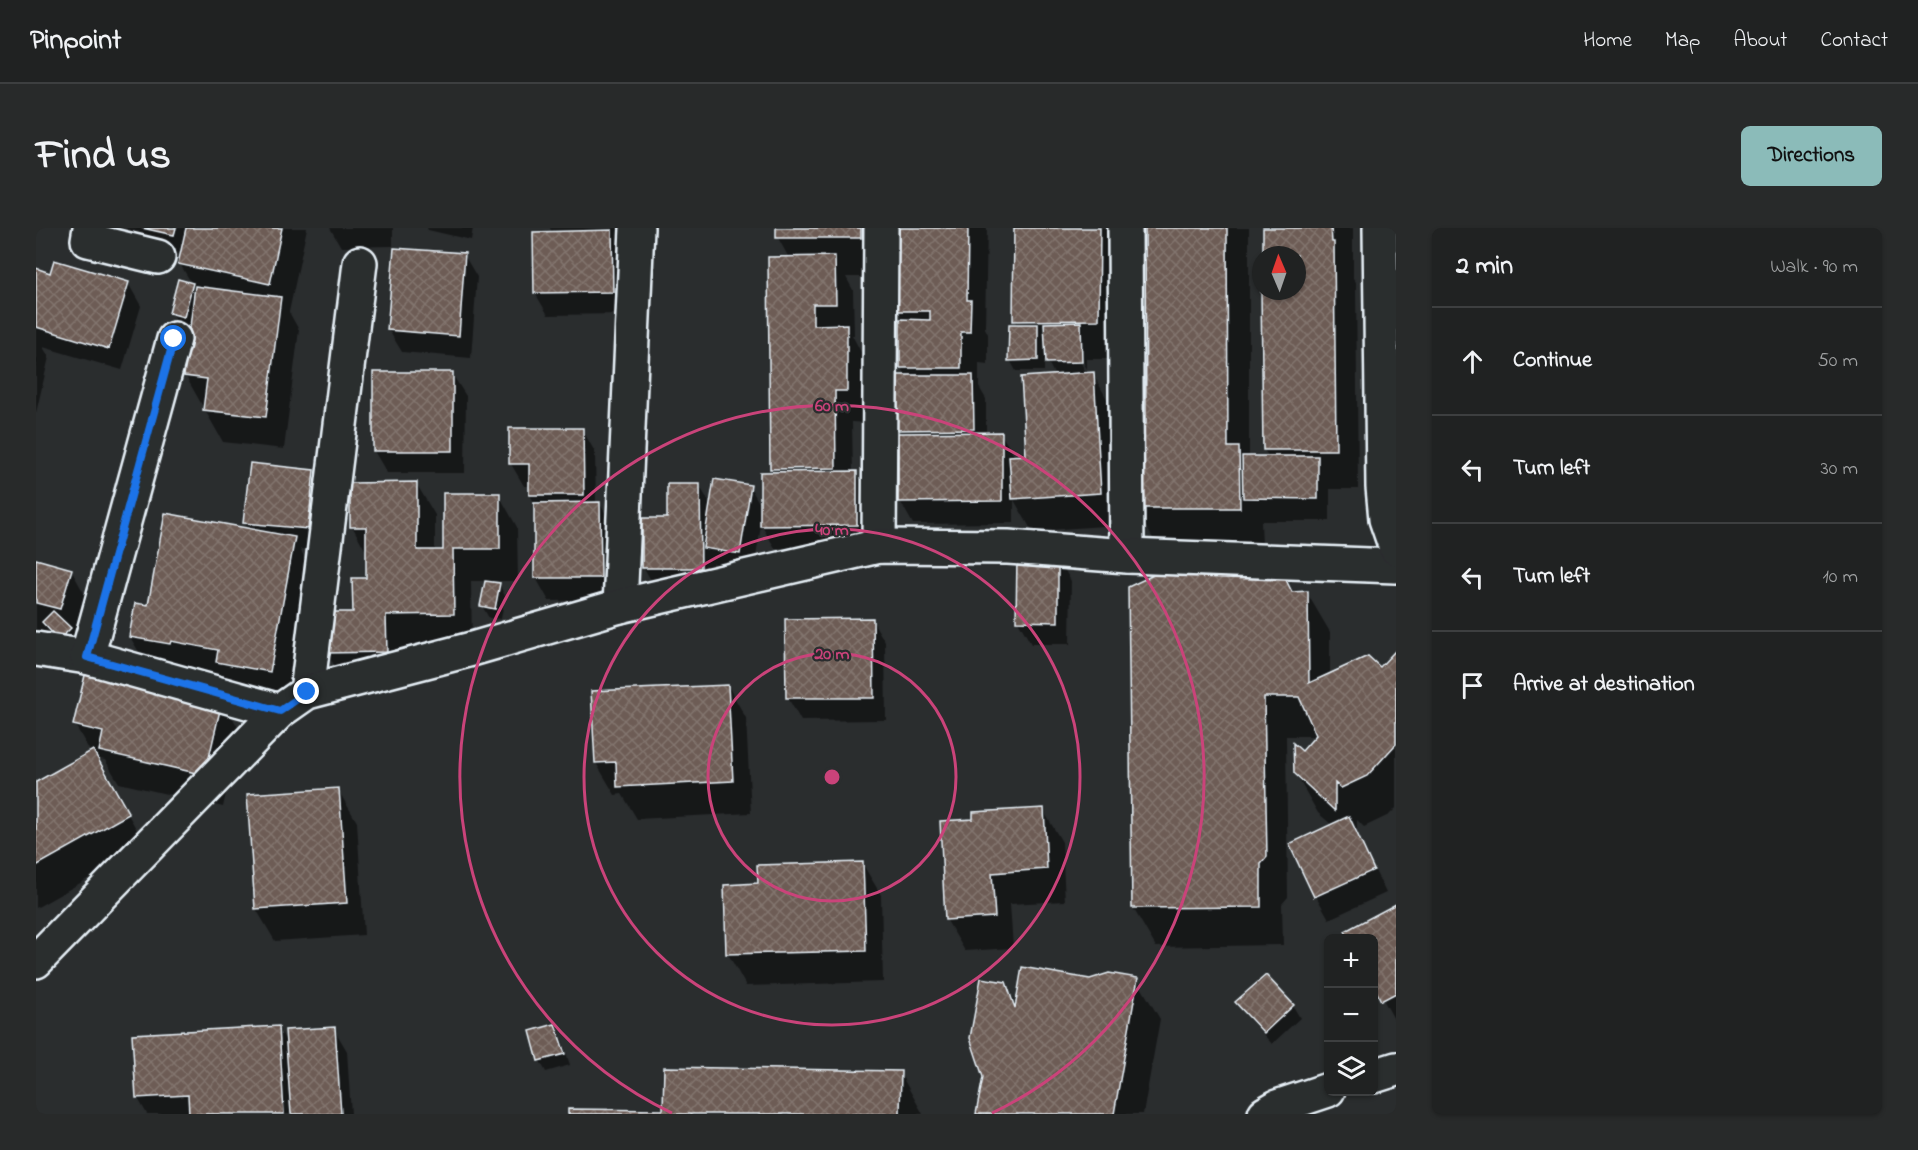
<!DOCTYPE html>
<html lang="en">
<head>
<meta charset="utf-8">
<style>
  body { margin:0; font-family:"Indie Flower",sans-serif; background:#282a2a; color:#f1f3f6 }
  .controls { position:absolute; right:18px; bottom:18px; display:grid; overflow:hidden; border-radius:9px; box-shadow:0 2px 4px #0004 }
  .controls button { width:54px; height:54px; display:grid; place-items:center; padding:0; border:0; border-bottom:2px solid #3d3f40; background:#202222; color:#f1f3f6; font:30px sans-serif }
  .compass { position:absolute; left:1216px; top:18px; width:54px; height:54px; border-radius:50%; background:#202222; box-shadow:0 2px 4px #0004; rotate:358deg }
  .stop { position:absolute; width:18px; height:18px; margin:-14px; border:4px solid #1a73e8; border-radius:50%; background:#fff }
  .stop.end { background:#1a73e8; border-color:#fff; box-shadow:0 2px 6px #0008 }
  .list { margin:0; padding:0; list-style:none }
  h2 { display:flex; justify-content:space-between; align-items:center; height:78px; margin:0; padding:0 24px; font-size:26px }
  h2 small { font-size:20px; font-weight:400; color:#a2a4a5 }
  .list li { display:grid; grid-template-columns:39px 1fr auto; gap:18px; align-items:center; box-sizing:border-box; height:108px; padding:0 24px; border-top:2px solid #3d3f40 }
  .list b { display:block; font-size:22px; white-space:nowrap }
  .list em { font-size:20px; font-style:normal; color:#a2a4a5 }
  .icon { flex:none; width:33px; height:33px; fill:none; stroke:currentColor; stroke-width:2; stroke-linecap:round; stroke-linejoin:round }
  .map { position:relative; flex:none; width:1360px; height:886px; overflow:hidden; border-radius:9px }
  header { display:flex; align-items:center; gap:36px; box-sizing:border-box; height:84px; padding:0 30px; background:#202222; border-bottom:2px solid #3d3f40 }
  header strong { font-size:28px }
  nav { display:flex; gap:33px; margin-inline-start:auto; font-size:21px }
  .intro { display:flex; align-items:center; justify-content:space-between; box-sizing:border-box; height:144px; padding:0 36px }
  h1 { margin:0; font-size:42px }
  .button { padding:15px 27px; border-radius:9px; background:#8bbbb9; color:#111; font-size:21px; font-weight:700 }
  main { display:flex; gap:36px; padding:0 36px }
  aside { flex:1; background:#202222; border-radius:9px; box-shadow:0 2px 4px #0004 }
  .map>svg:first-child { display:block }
</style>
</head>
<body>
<header>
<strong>Pinpoint</strong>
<nav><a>Home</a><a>Map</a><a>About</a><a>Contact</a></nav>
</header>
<div class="intro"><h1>Find us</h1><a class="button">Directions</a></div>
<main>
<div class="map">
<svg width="1360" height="886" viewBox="0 0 1360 886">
  <defs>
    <pattern id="building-cross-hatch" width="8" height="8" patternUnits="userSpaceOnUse" patternTransform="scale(1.5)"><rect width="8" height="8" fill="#6d5c55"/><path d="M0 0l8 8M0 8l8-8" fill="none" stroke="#82746e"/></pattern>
  </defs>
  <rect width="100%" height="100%" fill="#2a2d2e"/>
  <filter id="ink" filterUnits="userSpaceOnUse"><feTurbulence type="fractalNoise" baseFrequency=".0167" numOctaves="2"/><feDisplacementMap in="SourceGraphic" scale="12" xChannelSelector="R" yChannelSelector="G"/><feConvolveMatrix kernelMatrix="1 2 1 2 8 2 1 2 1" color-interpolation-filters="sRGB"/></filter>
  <g filter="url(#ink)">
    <g fill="#0007">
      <path d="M67,0H271L253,84L263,102L248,221L187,214L149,147L155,100L142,96L135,85L156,56L144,36L146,27L75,13Z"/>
      <path d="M294,0H357V18L305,19Z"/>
      <path d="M391,0H437L435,12L392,2Z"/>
      <path d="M514,0H610L589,86L512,87L499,65L516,5Z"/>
      <path d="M742,0H847V49H810L817,62L818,107H816L828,130L829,195L816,194L817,245H820L833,267V319L739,320L725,297L717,348L681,342L677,335V363H621L608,340L633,291L663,257L675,277L714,259L725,278L739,245L736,240L753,30L742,10Z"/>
      <path d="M863,0H951L949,100L952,106V136L943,135V159L950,171V206H965L979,229L991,228L1019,148L1011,132H1008V143H980L974,132L981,98L979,93V0H1086L1085,131H1051V141L1043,127L1041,128L1051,146H1057L1075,178L1083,297L996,303L978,272V295L877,296L864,273L866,207L863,201L871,149L865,139L868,93L862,82Z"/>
      <path d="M1111,0H1213V229H1233L1228,222V63H1261V27H1228V0H1317V50L1320,54L1322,261H1294V293H1225L1226,318L1122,319L1099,280L1111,197Z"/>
      <path d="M428,27L441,49L435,130L366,124L352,101Z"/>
      <path d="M0,42L15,47L92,55L105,78L86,142L7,119L13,129L0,185Z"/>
      <path d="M416,146L430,168L429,245H351L338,223Z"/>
      <path d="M546,201L559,224L560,276H564L577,298L578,372L513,373L500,350L499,276L494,267V258H488L475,236Z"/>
      <path d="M277,243L290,266L284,323L264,321L276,343L252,475L113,441L94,409L113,379L213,302L209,295Z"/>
      <path d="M380,255L399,287V323H409L463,267L481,299L482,353H453V355L463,356L469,368L465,391L453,390L446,378L451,353H435L436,418H368V456L310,457L291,425L318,385L331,352V325L316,298Z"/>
      <path d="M982,330H1022L1035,353L1034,416H995L982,393Z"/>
      <path d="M0,333L35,342L53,374L43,413L30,422L13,405L0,401Z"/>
      <path d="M1246,347L1257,365H1271L1294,404V447L1344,441L1360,424V580L1353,587L1328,599L1321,592V606L1350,665L1293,691L1280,668L1255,616L1296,597L1282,585L1259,545L1266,525L1281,508H1250L1252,669L1246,676L1247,717L1120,719L1097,680Z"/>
      <path d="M751,392H836L849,414L850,492L765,493L752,470Z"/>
      <path d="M692,458L710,490L715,585L601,591L586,566L579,567L560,535Z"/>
      <path d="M186,471L204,503L187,579L83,555L69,532L60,530L110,618L0,680V556L55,525L39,497Z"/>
      <path d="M302,562L321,594L328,707L239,713L220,681Z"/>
      <path d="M1007,582L1026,614L1029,673L974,676L977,720L929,723L910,691L939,592Z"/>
      <path d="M826,635L845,667L847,754L710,758L692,726L723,657Z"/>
      <path d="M1360,678V795L1338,755V710H1315L1311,704Z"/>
      <path d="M1230,749L1257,778L1264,790L1236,816L1208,785L1201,774Z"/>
      <path d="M1101,752L1124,791L1107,886H942L969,756L981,776L1054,753Z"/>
      <path d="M519,797L525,809L534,837L510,844L504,833L496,804Z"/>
      <path d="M242,799L252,816L298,801L311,823L315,886H111L101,869Z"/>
      <path d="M864,845L887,886H533L628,884Z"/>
    </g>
    <g fill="url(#building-cross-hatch)" stroke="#e8f1f8" stroke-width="1.5">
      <path d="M106,0H140L138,7Z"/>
      <path d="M150,0H246L234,56L142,36Z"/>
      <rect x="740" y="0" width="85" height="10"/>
      <path d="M861,0H932L931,72H935L934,104H925V140H864V91L894,92V83H860Z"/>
      <path d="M978,0H1064L1063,92L977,93Z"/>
      <path d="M1109,0H1191L1192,219H1203L1204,280H1097V196H1110Z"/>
      <path d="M1227,0H1295L1296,14H1298L1300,222H1227L1225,63H1261V27H1227Z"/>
      <path d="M576,2L577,64L498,65L497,4Z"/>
      <path d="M358,20L429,25L423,108L351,102Z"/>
      <path d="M799,28L800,76H777V97L811,96V163H799L800,240L734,241L732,29Z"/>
      <path d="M18,32L93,54L73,121L0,99V40L14,45Z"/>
      <path d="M142,51L157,55L148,89L133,85Z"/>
      <path d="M159,58L245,69L230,189L167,182L171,151L148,148Z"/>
      <path d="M1045,94L1046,134L1010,135L1008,95Z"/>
      <path d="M973,96H1002V132L972,133Z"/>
      <rect x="337" y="144" width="80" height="79"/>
      <path d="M1058,144L1065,265L976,271L973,228L990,227L985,149Z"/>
      <path d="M860,147H937L938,201L861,202Z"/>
      <path d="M473,200H547L548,267H493V236H473Z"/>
      <path d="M966,204V273L862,274V205Z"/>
      <path d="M1206,228H1282V271L1207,270Z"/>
      <path d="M214,235L278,242L272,301L207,295Z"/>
      <path d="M821,243V297L724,298V244Z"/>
      <path d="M678,251L715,257L704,326L667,320Z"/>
      <path d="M381,254V322H407V265H464V321H417L418,386L350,387L351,424L290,425L289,384H317L316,350H330V299H314V255Z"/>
      <path d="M631,256H664L665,340H606V290H631Z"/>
      <path d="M564,274L565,350H498V275Z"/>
      <path d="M129,285L259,309L234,444L180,434L182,422L135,413L134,416L93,409L99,375L112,377Z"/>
      <path d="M981,329H1022V394L980,393Z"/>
      <path d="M0,331L36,341L24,381L0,375Z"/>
      <path d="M1126,343L1247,346L1256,364L1272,363L1273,455L1332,428L1344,439L1360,422V516L1331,548L1305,560L1299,555V583L1258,545L1257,515L1266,523L1280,507L1263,469H1228L1231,629L1225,636V679L1096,680L1092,359Z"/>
      <path d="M449,353L464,355L459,381L444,378Z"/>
      <path d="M17,383L35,400L23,412L6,394Z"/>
      <path d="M837,390L838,470H750L749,391Z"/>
      <path d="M51,439L187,469L169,547L63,523L67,504L37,497Z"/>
      <path d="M692,457L697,553L581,559L580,534L559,535L555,463Z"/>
      <path d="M57,522L93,586L0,638V554Z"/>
      <path d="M303,560L311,675L219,681L211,566Z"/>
      <path d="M1008,580L1011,641L956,645L959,689L909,692L904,593L937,591V584Z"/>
      <path d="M1313,588L1338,642L1278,669L1253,616Z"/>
      <path d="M827,634L830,723L690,726L688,657L722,655L721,637Z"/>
      <path d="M1360,676V765L1345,773L1338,758V710H1313L1309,703Z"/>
      <path d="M986,739L1054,751L1073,745L1102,750L1078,886H940L947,849L934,810L945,750L970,754L979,780Z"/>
      <path d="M1230,747L1258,777L1228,805L1199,774Z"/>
      <path d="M519,796L529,826L502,833L494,803Z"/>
      <path d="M243,798L248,886H153L152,867L100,870L96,806Z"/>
      <path d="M299,799L305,886H255L249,802Z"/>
      <path d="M628,839L865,843L864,886H532V881L627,882Z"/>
    </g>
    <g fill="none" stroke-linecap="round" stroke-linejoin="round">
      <defs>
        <g id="street">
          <path d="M54,0L52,12L122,29"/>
          <path d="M1089,0L1091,328"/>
          <path d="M843,318L845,0"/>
          <path d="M584,378L601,0"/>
          <path d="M0,421L51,429L244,483"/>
          <path d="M51,429L138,111"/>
          <path d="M271,464L324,35"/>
          <path d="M0,733L244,483L271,464L436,421L584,378L843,318L972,319L1091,328L1360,338"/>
        </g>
        <g id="secondary">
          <path d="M1344,0L1347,259L1350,291L1360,320"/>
          <path d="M1338,848L1360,841"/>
          <path d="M1229,886L1241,879L1292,862"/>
        </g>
      </defs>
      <use href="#street" stroke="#e8f1f8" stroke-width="38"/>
      <use href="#secondary" stroke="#e8f1f8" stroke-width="38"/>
      <use href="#street" stroke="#2a2d2e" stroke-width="33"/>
      <use href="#secondary" stroke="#2a2d2e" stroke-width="33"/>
    </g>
  </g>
  <g fill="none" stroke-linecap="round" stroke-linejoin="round" filter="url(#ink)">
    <path stroke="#1a73e8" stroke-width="8" d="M138,111L51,429L244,483L271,464"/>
  </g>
  <g fill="none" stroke="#ca437a" stroke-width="3">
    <circle cx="796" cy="549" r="124"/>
    <circle cx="796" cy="549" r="248"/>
    <path d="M636 885A372 372 0 1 1 956 885"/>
  </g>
  <circle cx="796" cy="549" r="9" fill="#ca437a" stroke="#2a2d2e" stroke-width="3"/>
  <g font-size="18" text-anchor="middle" font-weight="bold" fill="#ca437a" stroke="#2a2d2e" stroke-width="4.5" stroke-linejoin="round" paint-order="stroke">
    <text x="796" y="183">60 m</text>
    <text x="796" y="307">40 m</text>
    <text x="796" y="431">20 m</text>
  </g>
</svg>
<div class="controls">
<button>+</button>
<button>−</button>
<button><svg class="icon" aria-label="layers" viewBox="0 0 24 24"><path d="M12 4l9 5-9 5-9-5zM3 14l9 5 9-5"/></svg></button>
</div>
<svg class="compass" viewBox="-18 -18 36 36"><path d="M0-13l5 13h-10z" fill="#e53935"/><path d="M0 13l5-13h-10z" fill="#a2a4a5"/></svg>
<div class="stop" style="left:138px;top:111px"></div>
<div class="stop end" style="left:271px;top:464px"></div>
</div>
<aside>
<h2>2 min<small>Walk · 90 m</small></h2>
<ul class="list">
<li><svg class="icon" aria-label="ahead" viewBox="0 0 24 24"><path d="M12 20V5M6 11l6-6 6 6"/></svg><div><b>Continue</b></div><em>50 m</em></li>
<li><svg class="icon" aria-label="left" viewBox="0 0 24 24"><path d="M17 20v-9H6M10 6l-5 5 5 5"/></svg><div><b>Turn left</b></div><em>30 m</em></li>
<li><svg class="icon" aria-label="left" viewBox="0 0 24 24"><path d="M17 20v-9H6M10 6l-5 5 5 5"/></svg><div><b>Turn left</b></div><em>10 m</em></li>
<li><svg class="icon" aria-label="arrive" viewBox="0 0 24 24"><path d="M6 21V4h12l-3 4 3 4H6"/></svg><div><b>Arrive at destination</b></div></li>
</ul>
</aside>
</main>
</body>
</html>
